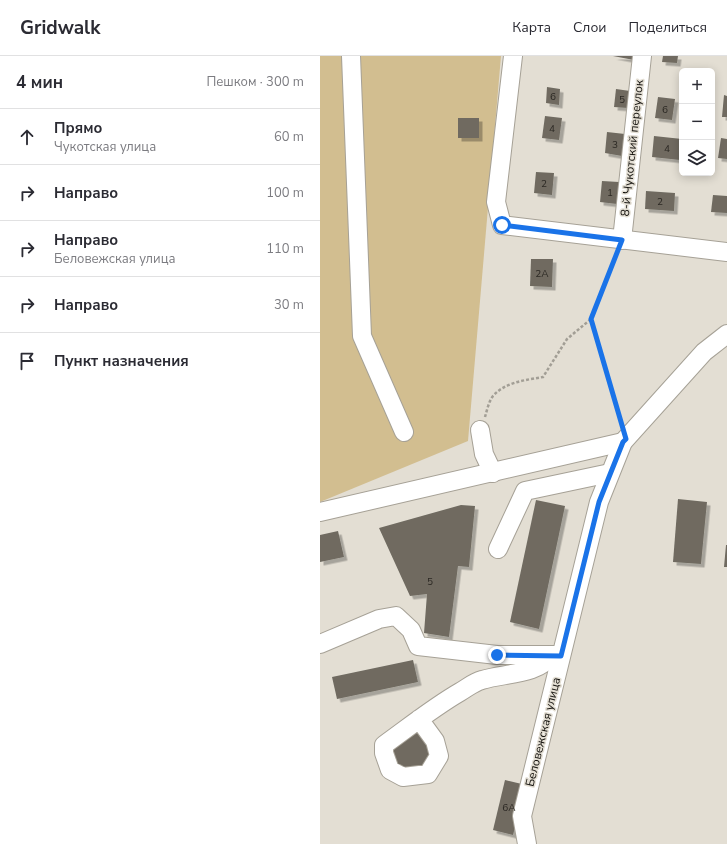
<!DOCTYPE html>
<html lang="ru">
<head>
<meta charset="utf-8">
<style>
  body { margin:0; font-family:"Nunito Sans",sans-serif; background:#f7f7f7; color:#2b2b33 }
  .controls { position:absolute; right:12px; top:12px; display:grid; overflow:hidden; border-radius:6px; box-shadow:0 2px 10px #0003 }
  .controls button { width:36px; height:36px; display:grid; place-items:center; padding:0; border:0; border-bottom:1px solid #e1e1e2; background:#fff; color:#2b2b33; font:20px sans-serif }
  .stop { position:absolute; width:12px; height:12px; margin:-9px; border:3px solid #1a73e8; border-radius:50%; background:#fff }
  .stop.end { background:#1a73e8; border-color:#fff; box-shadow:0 1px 4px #0008 }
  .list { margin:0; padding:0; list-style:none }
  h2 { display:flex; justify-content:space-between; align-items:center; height:52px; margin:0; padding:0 16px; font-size:17px }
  h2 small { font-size:13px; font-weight:400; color:#7c7c81 }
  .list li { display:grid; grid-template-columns:26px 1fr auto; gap:12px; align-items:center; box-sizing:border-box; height:56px; padding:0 16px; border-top:1px solid #e1e1e2 }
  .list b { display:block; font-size:15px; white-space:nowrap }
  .list p { margin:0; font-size:13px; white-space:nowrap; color:#7c7c81 }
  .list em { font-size:13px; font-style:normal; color:#7c7c81 }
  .icon { flex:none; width:22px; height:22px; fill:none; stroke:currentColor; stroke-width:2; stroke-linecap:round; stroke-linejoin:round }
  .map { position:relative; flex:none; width:407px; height:788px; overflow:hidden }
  header { display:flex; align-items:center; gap:24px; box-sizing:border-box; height:56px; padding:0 20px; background:#fff; border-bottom:1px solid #e1e1e2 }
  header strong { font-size:19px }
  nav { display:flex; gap:22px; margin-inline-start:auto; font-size:14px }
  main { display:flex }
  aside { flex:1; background:#fff }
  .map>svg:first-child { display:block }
</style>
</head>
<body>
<header>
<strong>Gridwalk</strong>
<nav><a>Карта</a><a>Слои</a><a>Поделиться</a></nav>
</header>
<main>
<aside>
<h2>4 мин<small>Пешком · 300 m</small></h2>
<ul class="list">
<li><svg class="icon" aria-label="ahead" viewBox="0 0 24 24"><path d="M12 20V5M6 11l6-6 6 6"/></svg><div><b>Прямо</b><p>Чукотская улица</p></div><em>60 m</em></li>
<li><svg class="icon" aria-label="right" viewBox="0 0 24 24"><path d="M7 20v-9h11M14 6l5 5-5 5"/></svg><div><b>Направо</b></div><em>100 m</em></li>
<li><svg class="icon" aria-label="right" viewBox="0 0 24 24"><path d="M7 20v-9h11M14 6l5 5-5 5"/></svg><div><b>Направо</b><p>Беловежская улица</p></div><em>110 m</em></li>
<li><svg class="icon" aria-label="right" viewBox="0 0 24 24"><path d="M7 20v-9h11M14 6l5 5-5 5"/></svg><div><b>Направо</b></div><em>30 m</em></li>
<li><svg class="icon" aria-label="arrive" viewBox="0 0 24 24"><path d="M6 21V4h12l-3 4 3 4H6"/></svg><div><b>Пункт назначения</b></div></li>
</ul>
</aside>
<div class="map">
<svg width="407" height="788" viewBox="0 0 407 788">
  <defs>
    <filter id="shadow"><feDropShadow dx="3.5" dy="3.5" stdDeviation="0" flood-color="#0004"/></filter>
  </defs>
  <rect width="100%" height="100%" fill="#e3ded3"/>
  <path fill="#d2be90" d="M0,0H181L148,385L0,446Z"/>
  <g fill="#6f6b61" filter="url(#shadow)">
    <path d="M293,0H314V4Z"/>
    <path d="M343,0H358L357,7L342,6Z"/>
    <path d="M227,31L240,33L239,49L226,47Z"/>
    <path d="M296,33L310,35L308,52L294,51Z"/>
    <path d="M404,39L407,40V61H402Z"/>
    <path d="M338,41L355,43L352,64L335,62Z"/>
    <path d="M225,60L242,62L239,84L222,82Z"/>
    <rect x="138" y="62" width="21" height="20"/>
    <path d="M287,76L305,78L302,100L285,97Z"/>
    <path d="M334,80L362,83L360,104L332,101Z"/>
    <path d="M401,82L407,83V103L398,102Z"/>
    <path d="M216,116L234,117L232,139L214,137Z"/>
    <path d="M282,125L299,126L297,148L280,146Z"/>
    <path d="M326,135L355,137L354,155L325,153Z"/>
    <path d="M393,139L407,140V157L391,156Z"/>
    <path d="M211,203H233L232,231L210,230Z"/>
    <path d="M358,443L387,446L381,508L353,506Z"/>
    <path d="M216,444L245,450L219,573L190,566Z"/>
    <path d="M141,449L155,450L149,511L138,510L129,581L104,577L107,538L90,540L59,472Z"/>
    <path d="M18,475L24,501L0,506V479Z"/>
    <path d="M406,489H407V511H404Z"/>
    <path d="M93,604L98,626L17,643L12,621Z"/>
    <path d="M94,675L108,681L112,708L95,718L80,711L71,696L80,684Z"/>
    <path d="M185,724L206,729L193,779L173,774Z"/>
  </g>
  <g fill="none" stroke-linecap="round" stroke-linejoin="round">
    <defs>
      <g id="minor">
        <path d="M31,0L42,280L84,376"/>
        <path d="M193,0L176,146L182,169L407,196"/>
        <path d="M302,184L322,0"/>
        <path d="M160,374L164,398L173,417"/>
        <path d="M0,456L303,386"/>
        <path d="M178,493L205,435L290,417"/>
        <path d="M0,588L59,563L76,560L91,574L98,590L177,599H236"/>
        <path d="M99,663L115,685L119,700L108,718L83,721L70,714L64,697V689C89,671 114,651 140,636C147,632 154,626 162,624C184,617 218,619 232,599"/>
        <path d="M207,788L202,760L279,446L303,386L384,296L407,278"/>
      </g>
    </defs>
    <use href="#minor" stroke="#a6a196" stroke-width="20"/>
    <g stroke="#a29e95" stroke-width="2.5" stroke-dasharray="3 2" stroke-linecap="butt">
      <path d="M297,198L271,263L301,366"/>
      <path d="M165,361C167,354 169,345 173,340C185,326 206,324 223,321L247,283L271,263"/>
    </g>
    <use href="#minor" stroke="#fff" stroke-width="18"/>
  </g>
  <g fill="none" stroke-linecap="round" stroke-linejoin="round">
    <path stroke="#1a73e8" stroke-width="5" d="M177,599L241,600L279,446L303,386L306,383L271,263L302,184L182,169"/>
  </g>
  <g text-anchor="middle" stroke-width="3" stroke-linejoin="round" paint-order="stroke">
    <g font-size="10" fill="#2b2823">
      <text x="233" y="44">6</text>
      <text x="302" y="47">5</text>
      <text x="345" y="57">6</text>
      <text x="232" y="76">4</text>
      <text x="295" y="92">3</text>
      <text x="347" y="96">4</text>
      <text x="224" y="131">2</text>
      <text x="290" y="140">1</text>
      <text x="340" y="149">2</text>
      <text x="222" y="221">2А</text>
      <text x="110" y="529">5</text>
      <text x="189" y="755">6А</text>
    </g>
    <g font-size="12" fill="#14120e" stroke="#e3ded3">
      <text transform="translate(312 92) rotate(-84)" y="4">8-й Чукотский переулок</text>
      <text transform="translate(223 676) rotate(-76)" y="4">Беловежская улица</text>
    </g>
  </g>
</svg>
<div class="controls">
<button>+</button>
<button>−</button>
<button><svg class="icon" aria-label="layers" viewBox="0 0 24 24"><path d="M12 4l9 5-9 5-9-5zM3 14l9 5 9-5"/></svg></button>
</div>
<div class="stop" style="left:182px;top:169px"></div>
<div class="stop end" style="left:177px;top:599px"></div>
</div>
</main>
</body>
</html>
